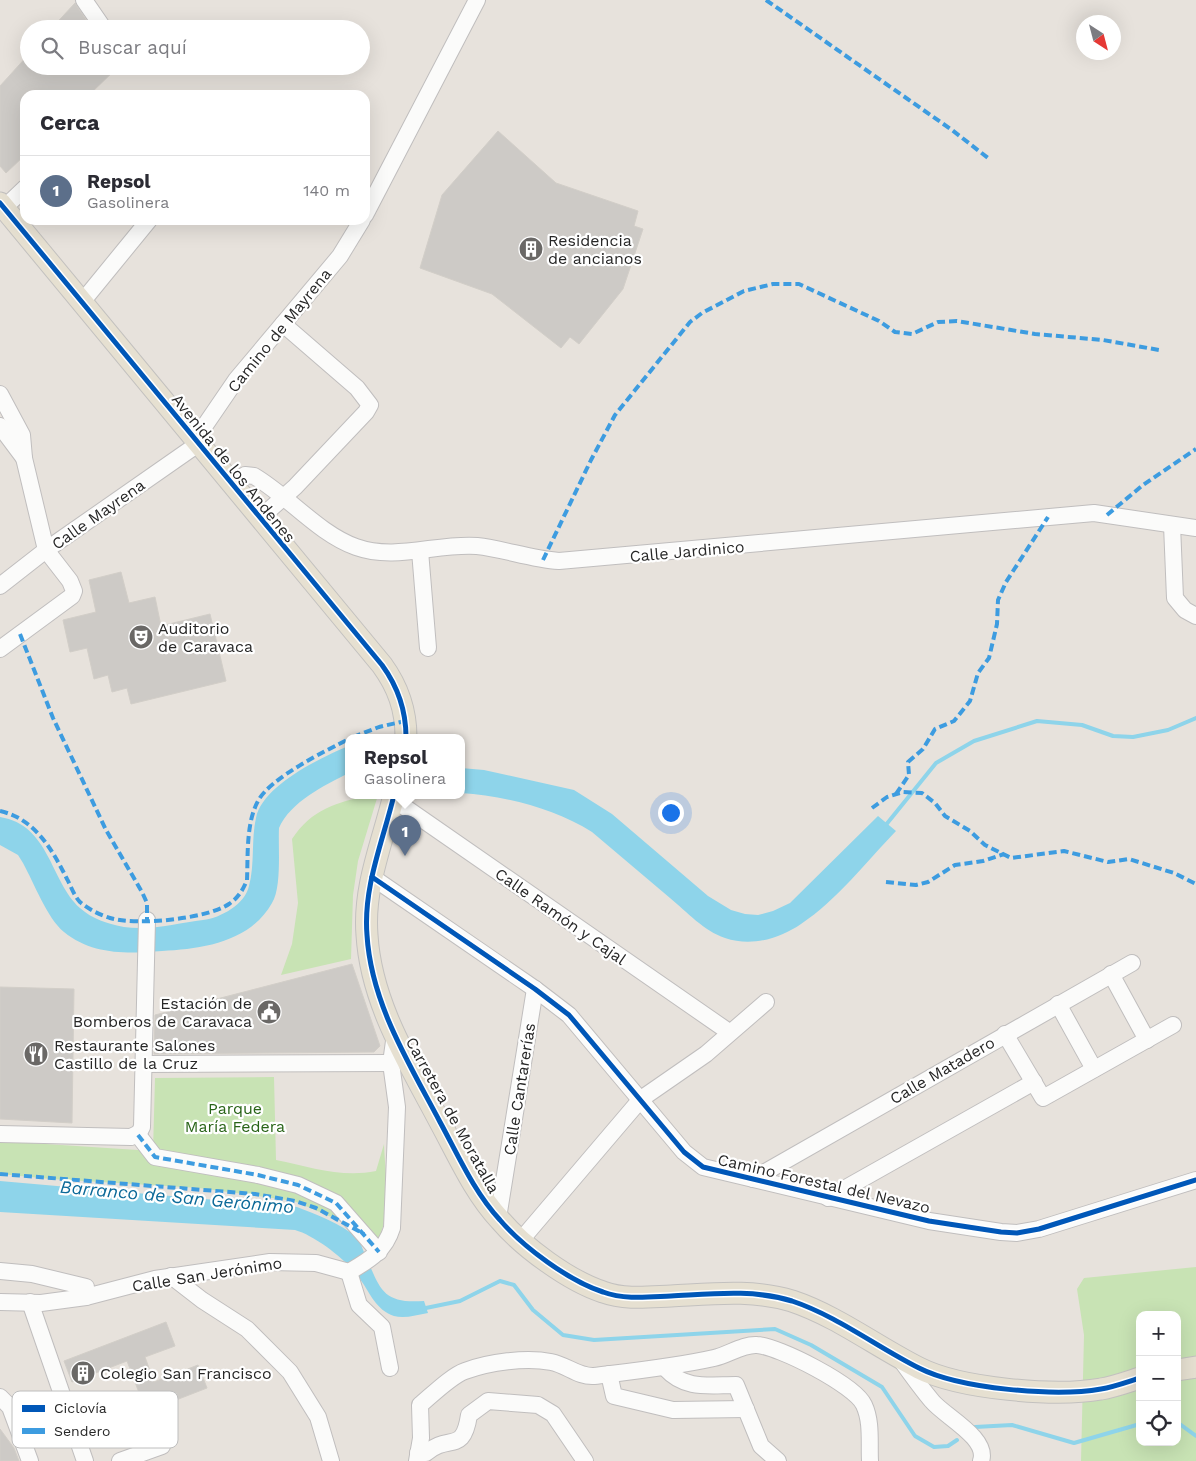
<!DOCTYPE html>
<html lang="es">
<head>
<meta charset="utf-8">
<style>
  body { margin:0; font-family:"Work Sans",sans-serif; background:#f2f2f3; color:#2b2b33 }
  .controls { position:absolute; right:15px; bottom:15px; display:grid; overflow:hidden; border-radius:10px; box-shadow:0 5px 20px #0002 }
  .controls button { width:45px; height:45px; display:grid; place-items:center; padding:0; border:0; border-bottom:1px solid #e1e1e2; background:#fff; color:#2b2b33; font:25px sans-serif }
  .compass { position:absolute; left:1076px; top:15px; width:45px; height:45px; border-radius:50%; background:#fff; box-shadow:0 5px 20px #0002; rotate:144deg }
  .you { position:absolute; left:670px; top:812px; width:18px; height:18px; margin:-12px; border:4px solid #fff; border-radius:50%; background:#1a73e8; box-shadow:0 0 0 8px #1a73e833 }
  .badge { display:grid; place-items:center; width:32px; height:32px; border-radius:50%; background:#6a6866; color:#fff; font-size:16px; font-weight:700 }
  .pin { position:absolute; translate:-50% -41px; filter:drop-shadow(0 1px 2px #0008) }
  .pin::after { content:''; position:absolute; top:26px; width:18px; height:15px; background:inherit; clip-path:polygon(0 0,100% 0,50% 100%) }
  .popup { position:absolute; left:345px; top:734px; width:120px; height:65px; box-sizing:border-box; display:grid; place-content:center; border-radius:10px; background:#fff; filter:drop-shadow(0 1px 4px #0005); font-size:16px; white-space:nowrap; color:#7c7c81 }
  .popup b { font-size:19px; color:#2b2b33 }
  .popup::after { content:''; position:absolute; left:50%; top:100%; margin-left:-10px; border:10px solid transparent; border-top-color:#fff }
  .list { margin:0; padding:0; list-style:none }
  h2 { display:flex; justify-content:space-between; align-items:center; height:65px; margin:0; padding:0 20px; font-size:21px }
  h2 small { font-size:16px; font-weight:400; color:#7c7c81 }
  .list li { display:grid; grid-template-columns:32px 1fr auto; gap:15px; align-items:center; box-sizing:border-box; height:70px; padding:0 20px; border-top:1px solid #e1e1e2 }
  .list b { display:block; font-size:19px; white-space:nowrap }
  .list p { margin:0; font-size:16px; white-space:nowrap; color:#7c7c81 }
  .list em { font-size:16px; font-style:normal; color:#7c7c81 }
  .icon { flex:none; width:28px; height:28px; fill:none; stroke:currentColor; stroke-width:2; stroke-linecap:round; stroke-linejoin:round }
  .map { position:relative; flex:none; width:1196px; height:1461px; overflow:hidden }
  .search { position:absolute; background:#fff; box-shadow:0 5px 20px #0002; left:20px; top:20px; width:350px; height:55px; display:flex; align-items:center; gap:12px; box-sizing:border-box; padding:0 18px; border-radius:28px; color:#7c7c81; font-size:19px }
  .panel { position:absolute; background:#fff; box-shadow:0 5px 20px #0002; left:20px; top:90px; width:350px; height:135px; border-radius:15px }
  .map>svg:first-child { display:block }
</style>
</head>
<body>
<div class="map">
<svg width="1196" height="1461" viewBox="0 0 1196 1461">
  <rect width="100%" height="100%" fill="#e7e2dc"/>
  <g fill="#c8e3b4" fill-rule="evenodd">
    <path d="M369,795H378L358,861L353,895L351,959L281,975L292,944L298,903L292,839C312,809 336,803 369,795Z"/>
    <path d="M274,1077L276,1160C310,1167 342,1178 376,1171L384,1144C385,1175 393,1215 376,1243L345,1223L294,1201L199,1188L51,1179L0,1174V1141L153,1151L155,1078Z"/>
    <path d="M1196,1267V1461H1081L1084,1335L1077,1289L1084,1278ZM1140,1315H1177V1442H1140Z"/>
  </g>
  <g fill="#8ed4ea">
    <path d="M349,746V773C325,785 290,802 279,828C278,847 282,887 272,903C250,942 203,949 162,951C128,954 92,955 64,932C47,918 34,883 23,863L18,855L0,845V817C50,825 50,881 80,908C92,919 108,924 124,927C149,931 179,923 203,920C221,918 245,904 249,886C255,864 251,840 256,818C262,786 321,757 349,746Z"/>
    <path d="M461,768L484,770L574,790L612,814L708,896L731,910L745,914L758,915L773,911L790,903L878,816L896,831C866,862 837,900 801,924C779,939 751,947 725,938C704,931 687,912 670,898C644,876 618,854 592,832C554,808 505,796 461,793Z"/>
    <path d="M0,1181L297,1207C317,1215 340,1223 356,1237C361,1241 362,1249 365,1254C380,1289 382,1304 424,1301L428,1313C417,1315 404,1319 394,1316C376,1310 370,1293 360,1279C348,1261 316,1236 295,1230L0,1212Z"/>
  </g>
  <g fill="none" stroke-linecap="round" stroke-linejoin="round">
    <g stroke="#8ed4ea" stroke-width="4">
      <path d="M885,826L936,763L974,741L1037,721L1082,725L1113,736L1133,737L1168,730L1196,718"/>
      <path d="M421,1309L460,1301L500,1281L514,1285L533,1310L563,1335L594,1340L775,1329L811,1345L882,1387L915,1436L934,1447L948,1446L957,1440"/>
      <path d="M1177,1422L1196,1436"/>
      <path d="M975,1427L1012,1425L1074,1443L1140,1424"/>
    </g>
  </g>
  <g fill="#cdcac6" stroke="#d2cec8">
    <path d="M75,3L92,29H51Z"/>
    <path d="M29,54V66H119L89,95H25V155L6,173L0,166V86Z"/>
    <path d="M498,131L556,183L638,211L634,226L643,229L623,289L579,344L570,337L561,348L492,294L420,268L442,195Z"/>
    <path d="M121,572L129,603L155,597L161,626L210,614L226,681L131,704L127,688L112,692L108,675L94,679L87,648L70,652L63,620L96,612L89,580Z"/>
    <path d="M352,964L380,1046L374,1052L154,1054L155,1015Z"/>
    <path d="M0,987L74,989L72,1123L0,1119Z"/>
    <path d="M166,1322L175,1346L145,1357L154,1382L198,1365L207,1388L140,1414L135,1401L141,1398L127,1361L72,1382L64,1361Z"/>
    <path d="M0,1429L14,1448L19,1461H0Z"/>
  </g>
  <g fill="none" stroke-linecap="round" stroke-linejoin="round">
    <defs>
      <g id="minor">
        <path d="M84,0L104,29"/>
        <path d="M4,208L25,188"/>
        <path d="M365,215L477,0"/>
        <path d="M82,302L149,220"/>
        <path d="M0,394L22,435L24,458L46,550L70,581L74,591L72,596L0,649"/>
        <path d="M0,426L24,458"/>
        <path d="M195,440L236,380L340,256L362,220"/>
        <path d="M231,485L245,475L254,476C288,496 319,534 356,547C395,561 437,543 477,546C504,549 531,559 559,561L1094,513L1196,528"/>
        <path d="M259,519L295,487L366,412L370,405L357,388L283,324"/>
        <path d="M1172,525L1175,598L1185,610L1196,616"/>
        <path d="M420,551L428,648"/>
        <path d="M0,586L46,550L198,444"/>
        <path d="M393,799L729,1032"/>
        <path d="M372,877L535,989L569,1015L684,1152L703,1167L929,1221L1001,1232L1017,1233L1039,1229L1196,1180"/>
        <path d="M1111,974L1147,1040"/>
        <path d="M1058,1004L1094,1069"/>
        <path d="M1005,1034L1043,1098L1173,1025"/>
        <path d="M145,1064L391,1063"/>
        <path d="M0,1134L131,1137L139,1133L142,1127L147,920"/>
        <path d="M138,1135L155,1157L258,1175L298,1185L336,1203L379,1252"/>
        <path d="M753,1179L1132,963"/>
        <path d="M828,1198L1034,1082"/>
        <path d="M498,1218L535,989"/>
        <path d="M521,1240L641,1099L706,1054L766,1002"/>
        <path d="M0,1271L32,1274L86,1287V1297"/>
        <path d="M349,1272L359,1305L382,1327L390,1368"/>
        <path d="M171,1276L202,1300L247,1329L290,1372L318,1417L331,1461"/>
        <path d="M0,1302L41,1303L86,1297L155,1279L270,1262L316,1263L349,1272C369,1260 385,1251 392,1228L397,1107L391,1063L395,1034"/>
        <path d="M30,1302L85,1461"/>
        <path d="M901,1360C911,1374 921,1388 932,1401C944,1416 989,1438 981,1461"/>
        <path d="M666,1369C685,1390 709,1385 736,1385L761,1446L778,1461"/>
        <path d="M609,1374L614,1396L673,1410L746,1409"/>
        <path d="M0,1397L10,1407L30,1461"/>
        <path d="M418,1453H426C449,1433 463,1455 469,1415L488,1401L538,1405L553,1414L585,1461"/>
        <path d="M120,1461L162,1446"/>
        <path d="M417,1461L421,1438L420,1405C432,1395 451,1376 465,1371C489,1362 526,1357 551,1362C567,1365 578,1377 594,1376C635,1371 673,1367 714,1358C728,1355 743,1344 757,1345C778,1346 855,1385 864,1405C872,1422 869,1443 870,1461"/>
      </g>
      <g id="major">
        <path d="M0,203L382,665C398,687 406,709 406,737"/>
        <path d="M394,795C383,841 363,887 367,935C371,1003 409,1063 440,1122C458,1155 474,1192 500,1220C523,1247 569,1281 603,1292C625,1300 648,1297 671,1296C711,1294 753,1289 792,1301C837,1316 877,1347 919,1368C960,1389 1056,1397 1101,1389C1114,1387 1127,1382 1140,1378"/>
        <path d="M1177,1370L1196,1367"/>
      </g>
    </defs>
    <use href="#minor" stroke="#c0bebe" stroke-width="18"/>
    <use href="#major" stroke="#c3c1bf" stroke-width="23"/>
    <use href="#minor" stroke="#fbfbfa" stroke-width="16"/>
    <use href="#major" stroke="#e6e0d1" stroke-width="21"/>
    <g stroke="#3d9ce0" stroke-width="4" stroke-dasharray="8 4" stroke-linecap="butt">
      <path d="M766,0L952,130L988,158"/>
      <path d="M1107,515L1143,485L1196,449"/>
      <path d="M543,560L591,460L615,415L690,322L702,313L744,291L773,284H799L879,321L895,332L912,334L938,322L957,321L1035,334L1103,340L1159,350"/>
      <path d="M20,634L53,718L106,830L142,892L147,903V920"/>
      <path d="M353,737L379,727L405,721"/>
      <path d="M896,794L909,775L908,762L923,749L935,729L954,721L970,701L978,673L989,658L997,624L998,600L1006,582L1048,517"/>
      <path d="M872,808L887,797L903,792L922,793L935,803L945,816L970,831L985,845L1011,858L1064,851L1108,862L1129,859L1174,873L1196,884"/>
      <path d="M0,811C35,819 52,849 67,879C71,886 74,896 80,902C88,909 100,915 110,918C136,926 207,919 229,904C238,898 243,890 247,880C248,855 246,823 258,801C270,778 325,751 349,739"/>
      <path d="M886,882L916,885L928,882L955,865L983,861L1004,854"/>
      <path d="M138,1135L155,1157L258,1175L298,1185L336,1203L379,1252"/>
      <path d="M0,1174L255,1194L295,1201L316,1208L364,1234"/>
    </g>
    <defs>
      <g id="cycleway">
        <path d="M0,203L382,665C398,687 406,709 406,737"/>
        <path d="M394,795C383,841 363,887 367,935C371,1003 409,1063 440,1122C458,1155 474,1192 500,1220C523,1247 569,1281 603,1292C625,1300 648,1297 671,1296C711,1294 753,1289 792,1301C837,1316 877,1347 919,1368C960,1389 1056,1397 1101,1389C1114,1387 1127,1382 1140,1378"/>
        <path d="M372,877L535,989L569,1015L684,1152L703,1167L929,1221L1001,1232L1017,1233L1039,1229L1196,1180"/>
      </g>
    </defs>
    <use href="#cycleway" stroke="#fff" stroke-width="8"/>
    <use href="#cycleway" stroke="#0057b8" stroke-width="5"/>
  </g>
  <defs>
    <symbol id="building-disc" viewBox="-11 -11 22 22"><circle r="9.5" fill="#6a6866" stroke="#fff"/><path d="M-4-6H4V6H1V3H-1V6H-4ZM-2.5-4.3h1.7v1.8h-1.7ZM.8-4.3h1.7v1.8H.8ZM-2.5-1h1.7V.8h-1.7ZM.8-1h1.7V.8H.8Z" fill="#fff"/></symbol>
    <symbol id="theatre-disc" viewBox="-11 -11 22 22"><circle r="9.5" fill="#6a6866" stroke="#fff"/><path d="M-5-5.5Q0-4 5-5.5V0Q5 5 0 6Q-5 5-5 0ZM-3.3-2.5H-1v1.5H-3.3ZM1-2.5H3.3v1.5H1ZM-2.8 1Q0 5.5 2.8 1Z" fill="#fff"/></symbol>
    <symbol id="civic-disc" viewBox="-11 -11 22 22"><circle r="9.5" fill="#6a6866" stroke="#fff"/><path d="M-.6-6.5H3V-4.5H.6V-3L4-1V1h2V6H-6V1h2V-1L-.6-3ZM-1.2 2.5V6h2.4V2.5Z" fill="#fff"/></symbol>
    <symbol id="restaurant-disc" viewBox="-11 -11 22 22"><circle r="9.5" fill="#6a6866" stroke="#fff"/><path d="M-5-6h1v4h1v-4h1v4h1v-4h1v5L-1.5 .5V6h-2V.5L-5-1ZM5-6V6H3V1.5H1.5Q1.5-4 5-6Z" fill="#fff"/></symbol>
  </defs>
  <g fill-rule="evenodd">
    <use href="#building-disc" x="517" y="235" width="28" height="28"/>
    <use href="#theatre-disc" x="127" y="623" width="28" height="28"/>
    <use href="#civic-disc" x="255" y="998" width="28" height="28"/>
    <use href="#restaurant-disc" x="22" y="1040" width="28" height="28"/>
    <use href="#building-disc" x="69" y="1359" width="28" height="28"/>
  </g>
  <g text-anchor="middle" stroke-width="4.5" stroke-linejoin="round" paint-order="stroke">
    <g font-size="16" fill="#272727" stroke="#fff" text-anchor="start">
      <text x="548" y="246">Residencia<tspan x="548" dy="18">de ancianos</tspan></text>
      <text x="158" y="634">Auditorio<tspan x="158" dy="18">de Caravaca</tspan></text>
      <text x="252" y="1009" text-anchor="end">Estación de<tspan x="252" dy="18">Bomberos de Caravaca</tspan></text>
      <text x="54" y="1051">Restaurante Salones<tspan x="54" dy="18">Castillo de la Cruz</tspan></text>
      <text x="100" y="1379">Colegio San Francisco</text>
    </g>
    <g font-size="16" fill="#272727" stroke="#fff">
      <text transform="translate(279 330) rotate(-51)" y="6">Camino de Mayrena</text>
      <text transform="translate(234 468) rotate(51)" y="6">Avenida de los Andenes</text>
      <text transform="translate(98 514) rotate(-35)" y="6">Calle Mayrena</text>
      <text transform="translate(687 551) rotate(-5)" y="6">Calle Jardinico</text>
      <text transform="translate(561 916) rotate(35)" y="6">Calle Ramón y Cajal</text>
      <text transform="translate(942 1070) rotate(-30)" y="6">Calle Matadero</text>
      <text transform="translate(519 1089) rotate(-81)" y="6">Calle Cantarerías</text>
      <text transform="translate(453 1115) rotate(61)" y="6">Carretera de Moratalla</text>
      <text transform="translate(824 1183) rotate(13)" y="6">Camino Forestal del Nevazo</text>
      <text transform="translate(207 1274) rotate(-9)" y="6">Calle San Jerónimo</text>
    </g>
    <g font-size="16" fill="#296418" stroke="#fff">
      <text x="235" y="1114">Parque<tspan x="235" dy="18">María Federa</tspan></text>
    </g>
    <g font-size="18" font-style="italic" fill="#0b6998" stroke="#fff">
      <text transform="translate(177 1197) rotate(5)" y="6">Barranco de San Gerónimo</text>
    </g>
  </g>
  <rect x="12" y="1391" width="166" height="57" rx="8" fill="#fff" stroke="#bebebe" stroke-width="1"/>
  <rect x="22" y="1405" width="23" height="7" fill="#0057b8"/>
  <rect x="22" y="1428" width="23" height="6" fill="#3d9ce0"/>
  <g font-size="14" fill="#272727">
    <text x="54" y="1413">Ciclovía</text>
    <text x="54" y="1436">Sendero</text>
  </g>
</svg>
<div class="controls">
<button>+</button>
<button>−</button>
<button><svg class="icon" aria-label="locate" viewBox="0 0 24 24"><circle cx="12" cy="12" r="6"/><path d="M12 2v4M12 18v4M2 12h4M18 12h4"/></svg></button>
</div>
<svg class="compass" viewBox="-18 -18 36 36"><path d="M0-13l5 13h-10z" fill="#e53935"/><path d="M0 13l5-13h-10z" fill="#7c7c81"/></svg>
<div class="you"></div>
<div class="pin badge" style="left:405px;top:856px;background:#5c6f8a">1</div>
<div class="popup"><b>Repsol</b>Gasolinera</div>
<div class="search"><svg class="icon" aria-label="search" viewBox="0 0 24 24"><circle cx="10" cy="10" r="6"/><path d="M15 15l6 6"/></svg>Buscar aquí</div>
<section class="panel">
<h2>Cerca<small></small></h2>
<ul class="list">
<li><span class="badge" style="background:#5c6f8a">1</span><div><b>Repsol</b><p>Gasolinera</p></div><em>140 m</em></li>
</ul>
</section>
</div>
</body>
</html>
